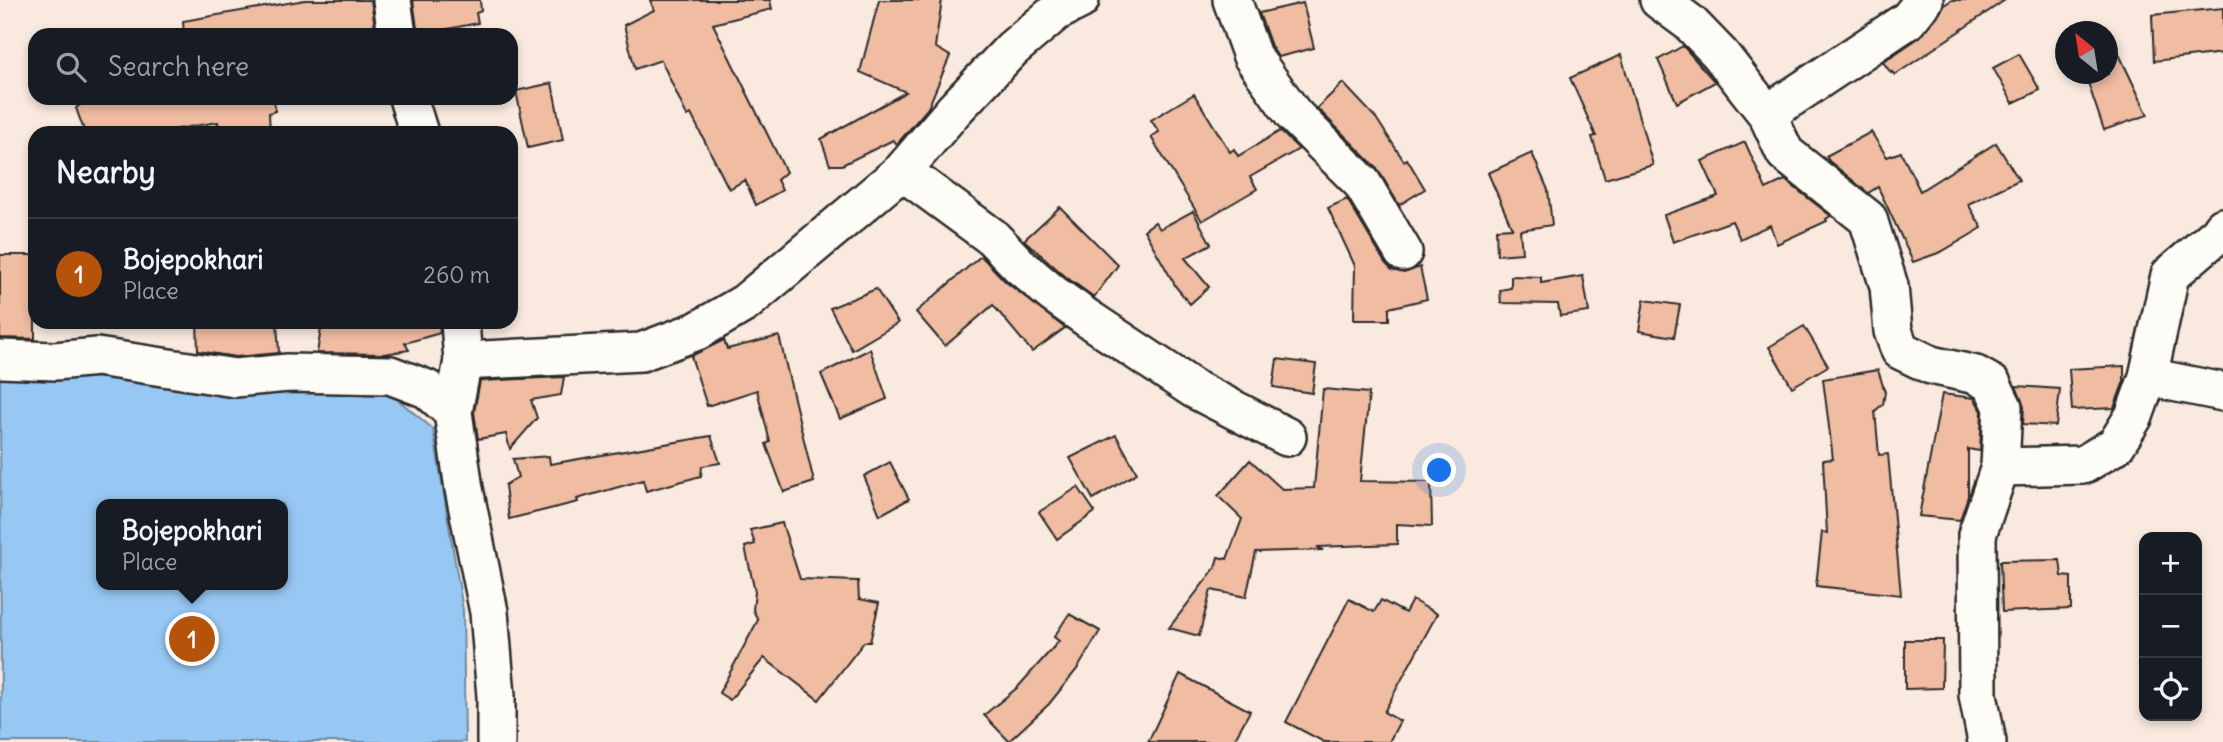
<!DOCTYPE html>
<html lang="en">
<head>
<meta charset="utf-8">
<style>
  body { margin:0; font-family:Delius,sans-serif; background:#242831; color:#f1f3f6 }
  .controls { position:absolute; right:21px; bottom:21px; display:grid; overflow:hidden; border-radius:14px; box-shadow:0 4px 10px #0003 }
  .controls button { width:63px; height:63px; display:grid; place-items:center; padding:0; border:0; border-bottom:2px solid #363941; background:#171b24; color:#f1f3f6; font:35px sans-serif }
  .compass { position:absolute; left:2055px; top:21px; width:63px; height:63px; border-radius:50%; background:#171b24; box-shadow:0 4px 10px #0003; rotate:330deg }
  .you { position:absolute; left:1440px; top:471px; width:24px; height:24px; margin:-18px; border:5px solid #fff; border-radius:50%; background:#1a73e8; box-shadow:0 0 0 10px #1a73e833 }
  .badge { display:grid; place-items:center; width:46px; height:46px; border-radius:50%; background:#b45309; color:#fff; font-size:23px; font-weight:700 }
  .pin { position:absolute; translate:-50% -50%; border:4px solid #fff; box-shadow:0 2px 7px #0006 }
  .popup { position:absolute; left:96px; top:499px; width:192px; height:91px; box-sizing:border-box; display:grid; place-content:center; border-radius:14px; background:#171b24; filter:drop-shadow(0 2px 5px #0005); font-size:23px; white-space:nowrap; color:#9ea1a6 }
  .popup b { font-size:26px; color:#f1f3f6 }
  .popup::after { content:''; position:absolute; left:50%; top:100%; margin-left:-14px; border:14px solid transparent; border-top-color:#171b24 }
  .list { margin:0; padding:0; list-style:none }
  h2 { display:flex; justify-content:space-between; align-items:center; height:91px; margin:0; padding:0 28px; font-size:30px }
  h2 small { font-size:23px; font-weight:400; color:#9ea1a6 }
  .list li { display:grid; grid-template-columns:46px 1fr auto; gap:21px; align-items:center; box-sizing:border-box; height:112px; padding:0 28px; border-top:2px solid #363941 }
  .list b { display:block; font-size:26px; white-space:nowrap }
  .list p { margin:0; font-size:23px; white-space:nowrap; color:#9ea1a6 }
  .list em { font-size:23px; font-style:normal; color:#9ea1a6 }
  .icon { flex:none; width:38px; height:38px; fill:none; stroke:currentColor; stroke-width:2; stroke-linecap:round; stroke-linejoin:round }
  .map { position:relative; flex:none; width:2223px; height:742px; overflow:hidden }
  .search { position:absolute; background:#171b24; box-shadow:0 4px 10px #0003; left:28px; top:28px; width:490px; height:77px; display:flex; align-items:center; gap:18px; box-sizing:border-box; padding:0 24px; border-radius:21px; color:#9ea1a6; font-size:26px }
  .panel { position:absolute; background:#171b24; box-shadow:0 4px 10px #0003; left:28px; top:126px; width:490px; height:203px; border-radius:21px }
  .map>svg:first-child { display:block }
</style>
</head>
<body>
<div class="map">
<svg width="2223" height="742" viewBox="0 0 2223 742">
  <rect width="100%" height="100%" fill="#f9e9de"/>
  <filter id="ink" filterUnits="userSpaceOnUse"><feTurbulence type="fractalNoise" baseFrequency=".0143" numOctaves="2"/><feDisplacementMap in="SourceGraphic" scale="14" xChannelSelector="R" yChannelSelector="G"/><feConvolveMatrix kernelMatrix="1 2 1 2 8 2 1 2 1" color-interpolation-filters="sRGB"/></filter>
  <g filter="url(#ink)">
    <path fill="#97c8f3" stroke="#6c89a3" stroke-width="2" fill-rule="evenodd" d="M0,372L170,382L384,388L433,429L463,610L465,742H1ZM101,504H283V585H101Z"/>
    <g fill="#f0bca2" stroke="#2b2b2b" stroke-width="2">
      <path d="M305,0H371L376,34L184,35L183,21Z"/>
      <path d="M413,0H480L481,11L476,13L478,23L418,35Z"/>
      <path d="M650,0H770L772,9L713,24L786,172L777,180L782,190L756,205L745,180L729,189L691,114L687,116L661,60L635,69L624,25L654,10Z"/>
      <path d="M879,0H942L935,47L950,56L928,108L897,144L893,140L842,165H830L821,139L906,92L860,72Z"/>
      <path d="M1952,0H2005L1895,75L1892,72L1891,73L1883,62L1920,37L1940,13L1944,5Z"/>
      <path d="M1303,3L1314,48L1278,57L1271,46L1259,13Z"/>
      <path d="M2223,8V53L2154,61L2152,15Z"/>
      <path d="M2108,31L2148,115L2104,130L2085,74H2108Z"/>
      <path d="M1683,46L1715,82L1677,103L1658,60Z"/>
      <path d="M2019,54L2040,90L2013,103L1993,68Z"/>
      <path d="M1621,55L1653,165L1605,179L1592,137L1596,136L1570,78Z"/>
      <path d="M552,83L563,140L528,148L516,91Z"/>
      <path d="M1343,83L1376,118L1404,161L1407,159L1425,189L1399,205L1377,168L1317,108Z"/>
      <path d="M1194,94L1230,152L1234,149L1238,156L1280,131L1299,149L1250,177L1257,189L1202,221L1151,137L1159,132L1151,120Z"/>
      <path d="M89,98H274L275,111L269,113L270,133H220L218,122L155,133H85L76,108Z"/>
      <path d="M1871,132L1887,157L1901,152L1920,191L1996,143L2019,180L1968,204L1982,228L1941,252L1913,262L1878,187L1868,193L1829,161L1826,156Z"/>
      <path d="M1745,142L1766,189L1785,180L1831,216L1826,219L1827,221L1777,244L1770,225L1740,239L1732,221L1673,242L1664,215L1718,196L1702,161Z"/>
      <path d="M1532,153L1548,190L1552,225L1520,230L1522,253L1497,255L1496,229L1512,228L1488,173Z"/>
      <path d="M1347,199L1385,263L1392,270L1404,273L1420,267L1427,299L1389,308V320H1354L1355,266L1328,208Z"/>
      <path d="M1060,207L1118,265L1094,297L1066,277L1024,240Z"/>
      <path d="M1193,211L1211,244L1185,258L1209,287L1190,304L1176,287L1144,230L1155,222L1160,229Z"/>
      <path d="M0,255H35V339L0,338Z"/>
      <path d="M981,256L1006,282L1065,328L1032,352L993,305L945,346L916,312Z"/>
      <path d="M1511,276L1541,277V283L1583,276L1589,312L1560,316L1558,304L1501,303L1500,290L1511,288Z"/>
      <path d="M876,289L898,323L852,350L830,308Z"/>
      <path d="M1644,300L1680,305L1674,337L1639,331Z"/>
      <path d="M197,322H277L279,353L236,357L198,351Z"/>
      <path d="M439,322L440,333L405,343L409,350L384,354L317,353L322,323Z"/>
      <path d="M1804,326L1828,366L1792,387L1769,347Z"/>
      <path d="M779,336L814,482L784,492L766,444L770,442L757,390L707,406L691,356L724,340L727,349Z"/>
      <path d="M870,349L887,399L840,419L821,374Z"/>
      <path d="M1277,359L1316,364L1312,393L1273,387Z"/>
      <path d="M2124,366V381L2114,408L2072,410L2069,369Z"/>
      <path d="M1878,370L1885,392L1883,404L1875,411L1879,455L1888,454L1901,595L1816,586L1822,532L1827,533L1823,460L1833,459L1823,379Z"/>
      <path d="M564,377L561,395L531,400L537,418L510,449L506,434L478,439L474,412L480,381Z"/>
      <path d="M2016,386L2060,389L2056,426L2023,424L2024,407Z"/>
      <path d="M1323,389L1369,393L1360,481L1431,482L1432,526L1397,524V544L1317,547L1323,550L1256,552L1246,597L1211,590L1199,636L1169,628L1215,568L1218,557L1227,559L1242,519L1218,496L1250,460L1282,489L1314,488Z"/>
      <path d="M1942,394L1974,398L1982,411L1980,451L1968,449V496L1960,520L1919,516Z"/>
      <path d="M1116,435L1137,473L1093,499L1070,458Z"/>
      <path d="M711,436L720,463L702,466L701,476L646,491L643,480L577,499L578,502L509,519L505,485L518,477L513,459L549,456L550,464Z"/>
      <path d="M890,462L909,499L880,515L864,476Z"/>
      <path d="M1078,487L1095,512L1057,539L1039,512Z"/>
      <path d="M782,523L800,579L858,581L859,599L879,603L870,642H864L819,700L764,658L730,700L719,693L758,620L753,610L755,592L745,547L755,544L750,530Z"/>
      <path d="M2060,560L2062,576L2071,577V609L2002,612L2000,561Z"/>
      <path d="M1349,599L1374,612L1381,600L1405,613L1412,600L1437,614L1384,712L1400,721L1389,742H1324L1286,722Z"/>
      <path d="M1069,614L1100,631L1078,668L1049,704L1009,741L984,715L1018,687L1059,641L1054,637Z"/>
      <path d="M1905,640H1943L1942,688L1905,689Z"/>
      <path d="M1180,674L1250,711L1233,742H1148Z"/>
    </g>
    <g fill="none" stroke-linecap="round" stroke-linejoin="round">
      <defs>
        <g id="minor">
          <path d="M392,0L397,35"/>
          <path d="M1232,0L1252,56L1293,114L1362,183L1403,252"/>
          <path d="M1659,0L1690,23L1720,54L1767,114L1785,153L1868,219L1889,286L1893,331L1900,350L1931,365L1976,375L1992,384L2003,407L2000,467L1977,535L1978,695L1987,742"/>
          <path d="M408,98L419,133"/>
          <path d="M1767,114L1908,20L1924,0"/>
          <path d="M902,171L992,237L1020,266L1053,294L1087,318L1194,389L1287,437"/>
          <path d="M460,322L463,361L453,412L464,489L489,612L496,696V742"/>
          <path d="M0,359L55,361L97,357L235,378L288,373L390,375L427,389L453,412"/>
          <path d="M463,361L641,352L697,331L745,303L902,171L954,110L1012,49L1056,12L1080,0"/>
          <path d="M2148,377L2223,392"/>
          <path d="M2000,467L2083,465L2116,445L2134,416L2148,377L2170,275L2219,233L2223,227"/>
        </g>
      </defs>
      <use href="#minor" stroke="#2b2b2b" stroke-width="42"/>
      <use href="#minor" stroke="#fdfcf7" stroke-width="37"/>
    </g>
  </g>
</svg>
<div class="controls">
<button>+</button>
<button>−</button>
<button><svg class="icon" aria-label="locate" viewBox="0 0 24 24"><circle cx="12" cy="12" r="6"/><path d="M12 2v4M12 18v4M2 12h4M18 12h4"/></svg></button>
</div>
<svg class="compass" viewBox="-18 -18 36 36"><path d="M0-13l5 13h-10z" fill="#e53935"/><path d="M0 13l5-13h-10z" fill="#9ea1a6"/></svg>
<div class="you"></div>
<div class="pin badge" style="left:192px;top:639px">1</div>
<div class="popup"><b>Bojepokhari</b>Place</div>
<div class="search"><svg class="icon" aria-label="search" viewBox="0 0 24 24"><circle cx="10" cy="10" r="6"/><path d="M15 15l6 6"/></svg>Search here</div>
<section class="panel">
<h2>Nearby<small></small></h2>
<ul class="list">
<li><span class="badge">1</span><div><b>Bojepokhari</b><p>Place</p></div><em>260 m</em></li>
</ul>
</section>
</div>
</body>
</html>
